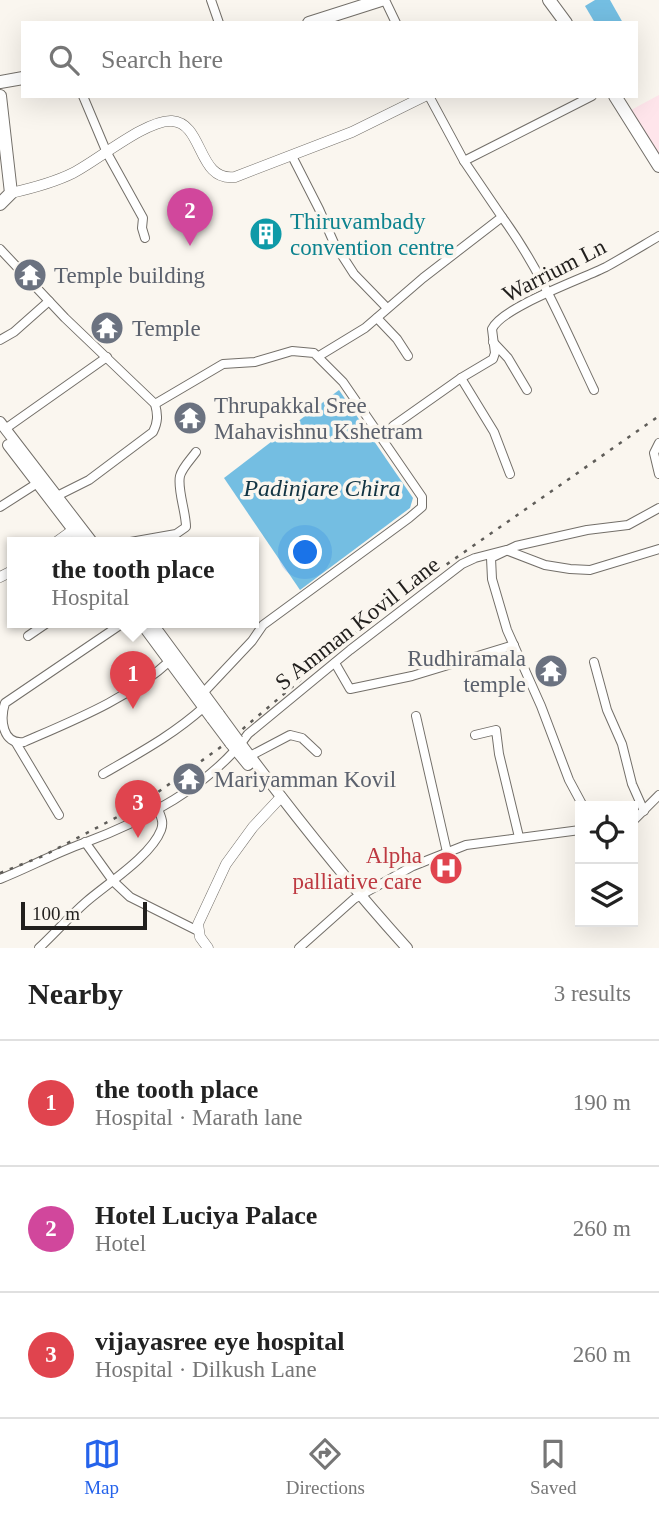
<!DOCTYPE html>
<html lang="en">
<head>
<meta charset="utf-8">
<style>
  body { margin:0; font-family:Georgia,serif; background:#f6f6f6; color:#222 }
  .controls { position:absolute; right:21px; bottom:21px; display:grid; overflow:hidden; border-radius:0px; box-shadow:0 7px 28px #0002 }
  .controls button { width:63px; height:63px; display:grid; place-items:center; padding:0; border:0; border-bottom:2px solid #e0e0e0; background:#fff; color:#222; font:35px sans-serif }
  .scale { position:absolute; left:21px; bottom:18px; width:126px; box-sizing:border-box; padding-left:7px; border:4px solid #211f1d; border-top:0; font-size:19px; line-height:24px; white-space:nowrap; color:#211f1d; -webkit-text-stroke:5px #faf6ef; paint-order:stroke }
  .you { position:absolute; left:306px; top:553px; width:24px; height:24px; margin:-18px; border:5px solid #fff; border-radius:50%; background:#1a73e8; box-shadow:0 0 0 10px #1a73e833 }
  .badge { display:grid; place-items:center; width:46px; height:46px; border-radius:50%; background:#2563eb; color:#fff; font-size:23px; font-weight:700 }
  .pin { position:absolute; translate:-50% -58px; filter:drop-shadow(0 2px 4px #0008) }
  .pin::after { content:''; position:absolute; top:37px; width:24px; height:21px; background:inherit; clip-path:polygon(0 0,100% 0,50% 100%) }
  .popup { position:absolute; left:7px; top:537px; width:252px; height:91px; box-sizing:border-box; display:grid; place-content:center; border-radius:0px; background:#fff; filter:drop-shadow(0 2px 5px #0005); font-size:23px; white-space:nowrap; color:#767676 }
  .popup b { font-size:26px; color:#222 }
  .popup::after { content:''; position:absolute; left:50%; top:100%; margin-left:-14px; border:14px solid transparent; border-top-color:#fff }
  .list { margin:0; padding:0; list-style:none }
  h2 { display:flex; justify-content:space-between; align-items:center; height:91px; margin:0; padding:0 28px; font-size:30px }
  h2 small { font-size:23px; font-weight:400; color:#767676 }
  .list li { display:grid; grid-template-columns:46px 1fr auto; gap:21px; align-items:center; box-sizing:border-box; height:126px; padding:0 28px; border-top:2px solid #e0e0e0 }
  .list b { display:block; font-size:26px; white-space:nowrap }
  .list p { margin:0; font-size:23px; white-space:nowrap; color:#767676 }
  .list em { font-size:23px; font-style:normal; color:#767676 }
  .icon { flex:none; width:38px; height:38px; fill:none; stroke:currentColor; stroke-width:2; stroke-linecap:round; stroke-linejoin:round }
  .map { position:relative; flex:none; width:659px; height:948px; overflow:hidden }
  .search { position:absolute; background:#fff; box-shadow:0 7px 28px #0002; left:21px; right:21px; top:21px; height:77px; display:flex; align-items:center; gap:18px; box-sizing:border-box; padding:0 24px; border-radius:0px; color:#767676; font-size:26px }
  .sheet { height:469px; background:#fff }
  nav { display:flex; justify-content:space-around; align-items:center; box-sizing:border-box; height:98px; border-top:2px solid #e0e0e0; background:#fff; font-size:19px; color:#767676 }
  nav a { display:grid; justify-items:center; gap:4px }
  nav .on { color:#2563eb }
  .map>svg:first-child { display:block }
</style>
</head>
<body>
<div class="map">
<svg width="659" height="948" viewBox="0 0 659 948">
  <rect width="100%" height="100%" fill="#faf6ef"/>
  <path fill="#ffe5eb" d="M659,95V157L631,110Z"/>
  <g fill="#74bee2">
    <path d="M595,0H610L623,23H595L585,6Z"/>
    <path d="M339,390L413,498L410,508L300,590L224,478Z"/>
  </g>
  <g fill="none" stroke-linecap="round" stroke-linejoin="round">
    <defs>
      <g id="minor">
        <path d="M211,0L219,23"/>
        <path d="M385,0L396,23"/>
        <path d="M83,96L107,153L143,218L142,228L145,238"/>
        <path d="M292,156L319,209L334,243L354,274L387,308"/>
        <path d="M464,161L592,96"/>
        <path d="M502,217C541,270 566,331 594,390"/>
        <path d="M0,249L65,318L155,404C158,415 158,422 153,432L89,480L53,498"/>
        <path d="M377,318L397,339L408,356"/>
        <path d="M0,340L14,332L49,301"/>
        <path d="M493,342L508,358L527,390"/>
        <path d="M319,356L365,328L423,278L502,217L464,161L429,96"/>
        <path d="M461,378L494,432L510,474"/>
        <path d="M155,404L223,364L255,362L292,351L314,353L343,382L422,497V507L409,518L263,625L252,641L203,693"/>
        <path d="M393,426L461,378L493,359L495,353L492,329C502,307 582,279 606,267C624,257 642,246 659,236"/>
        <path d="M5,429L107,357"/>
        <path d="M659,443L654,453L659,474"/>
        <path d="M0,507L36,484"/>
        <path d="M125,543L176,534L186,527C186,512 177,489 180,476C182,468 191,459 196,452"/>
        <path d="M123,623L5,703C0,719 2,745 24,742C77,719 130,698 172,659"/>
        <path d="M28,636L47,623"/>
        <path d="M594,662L607,710L622,744L632,784L644,811"/>
        <path d="M335,663L350,689L412,676L514,645"/>
        <path d="M416,716L447,852"/>
        <path d="M475,735L496,730L499,754L519,837"/>
        <path d="M16,743L59,815"/>
        <path d="M250,756L290,735L302,738L317,752"/>
        <path d="M103,774C139,753 173,735 204,707"/>
        <path d="M583,806L569,780L541,706L507,630L492,579L491,558L516,546L587,530L628,525L659,508"/>
        <path d="M633,821L659,795"/>
        <path d="M85,842L113,881L130,897L198,931"/>
        <path d="M0,879C28,868 55,853 84,843C141,822 212,785 248,734L350,650L462,564L475,558L506,550L545,565L570,569L590,570L659,549"/>
        <path d="M39,948C55,933 70,916 86,902C108,883 151,856 161,830C164,822 161,817 158,809"/>
        <path d="M299,948L354,899L413,866L466,845L580,830"/>
      </g>
      <g id="tertiary">
        <path d="M11,193C33,188 53,183 73,173C97,161 147,119 172,121C204,123 197,182 235,177L352,132L425,96"/>
        <path d="M55,543L73,530"/>
        <path d="M0,577L12,571"/>
        <path d="M208,948L200,937L198,924L226,864L253,827L281,797"/>
      </g>
      <g id="secondary">
        <path d="M0,422L93,543"/>
        <path d="M8,445L83,543"/>
        <path d="M141,623L212,719"/>
        <path d="M152,623L219,714"/>
        <path d="M238,740C291,811 347,882 407,948"/>
        <path d="M230,743L248,765"/>
      </g>
      <g id="primary">
        <path d="M549,0L566,23"/>
        <path d="M309,23L381,0"/>
        <path d="M0,82L23,78"/>
        <path d="M0,96L11,193L0,204"/>
        <path d="M615,96L659,166"/>
      </g>
    </defs>
    <use href="#minor" stroke="#736f69" stroke-width="10"/>
    <use href="#tertiary" stroke="#736f69" stroke-width="11"/>
    <use href="#secondary" stroke="#736f69" stroke-width="12"/>
    <use href="#primary" stroke="#736f69" stroke-width="14"/>
    <use href="#minor" stroke="#fff" stroke-width="8"/>
    <use href="#tertiary" stroke="#fff" stroke-width="10"/>
    <use href="#secondary" stroke="#fff" stroke-width="10"/>
    <use href="#primary" stroke="#fff" stroke-width="12"/>
    <path stroke="#5f5d59" stroke-width="2.5" stroke-dasharray="3.5 7" stroke-linecap="butt" d="M0,873L43,856L140,805L225,744L390,604L659,416"/>
    <defs>
      <g id="secondary-bridge">
        <path d="M219,714L238,740"/>
        <path d="M212,719L230,743"/>
      </g>
    </defs>
    <use href="#secondary-bridge" stroke="#736f69" stroke-width="12" stroke-linecap="butt"/>
    <use href="#secondary-bridge" stroke="#fff" stroke-width="10"/>
  </g>
  <defs>
    <symbol id="building-disc" viewBox="-11 -11 22 22"><circle r="9.5" fill="#0f9aa8" stroke="#faf6ef"/><path d="M-4-6H4V6H1V3H-1V6H-4ZM-2.5-4.3h1.7v1.8h-1.7ZM.8-4.3h1.7v1.8H.8ZM-2.5-1h1.7V.8h-1.7ZM.8-1h1.7V.8H.8Z" fill="#fff"/></symbol>
    <symbol id="temple-disc" viewBox="-11 -11 22 22"><circle r="9.5" fill="#6b7280" stroke="#faf6ef"/><path d="M0-6L5-2H3V0L6.5 2.5H4V6H1.5V3h-3V6H-4V2.5H-6.5L-3 0V-2H-5Z" fill="#fff"/></symbol>
    <symbol id="hospital-disc" viewBox="-11 -11 22 22"><circle r="9.5" fill="#e0444e" stroke="#faf6ef"/><path d="M-5-5h3v3.5h4V-5h3V5h-3V1.5h-4V5h-3Z" fill="#fff"/></symbol>
  </defs>
  <g fill-rule="evenodd">
    <use href="#building-disc" x="247" y="215" width="38" height="38"/>
    <use href="#temple-disc" x="11" y="256" width="38" height="38"/>
    <use href="#temple-disc" x="88" y="309" width="38" height="38"/>
    <use href="#temple-disc" x="171" y="399" width="38" height="38"/>
    <use href="#temple-disc" x="532" y="652" width="38" height="38"/>
    <use href="#temple-disc" x="170" y="760" width="38" height="38"/>
    <use href="#hospital-disc" x="427" y="849" width="38" height="38"/>
  </g>
  <g text-anchor="middle" stroke-width="7" stroke-linejoin="round" paint-order="stroke">
    <g font-size="23" fill="#0d838f" stroke="#faf6ef" text-anchor="start">
      <text x="290" y="229">Thiruvambady<tspan x="290" dy="26">convention centre</tspan></text>
    </g>
    <g font-size="23" fill="#211f1d" stroke="#faf6ef">
      <text transform="translate(554 270) rotate(-27)" y="8">Warrium Ln</text>
      <text transform="translate(357 623) rotate(-38)" y="8">S Amman Kovil Lane</text>
    </g>
    <g font-size="23" fill="#5b616d" stroke="#faf6ef" text-anchor="start">
      <text x="54" y="283">Temple building</text>
      <text x="132" y="336">Temple</text>
      <text x="214" y="413">Thrupakkal Sree<tspan x="214" dy="26">Mahavishnu Kshetram</tspan></text>
      <text x="526" y="666" text-anchor="end">Rudhiramala<tspan x="526" dy="26">temple</tspan></text>
      <text x="214" y="787">Mariyamman Kovil</text>
    </g>
    <g font-size="23" fill="#be3a42" stroke="#faf6ef" text-anchor="end">
      <text x="422" y="863">Alpha<tspan x="422" dy="26">palliative care</tspan></text>
    </g>
    <g font-size="24" font-style="italic" fill="#123443" stroke="#faf6ef">
      <text x="322" y="496">Padinjare Chira</text>
    </g>
  </g>
</svg>
<div class="controls">
<button><svg class="icon" aria-label="locate" viewBox="0 0 24 24"><circle cx="12" cy="12" r="6"/><path d="M12 2v4M12 18v4M2 12h4M18 12h4"/></svg></button>
<button><svg class="icon" aria-label="layers" viewBox="0 0 24 24"><path d="M12 4l9 5-9 5-9-5zM3 14l9 5 9-5"/></svg></button>
</div>
<div class="scale">100 m</div>
<div class="you"></div>
<div class="pin badge" style="left:133px;top:709px;background:#e0444e">1</div>
<div class="popup"><b>the tooth place</b>Hospital</div>
<div class="pin badge" style="left:190px;top:246px;background:#d1479c">2</div>
<div class="pin badge" style="left:138px;top:838px;background:#e0444e">3</div>
<div class="search"><svg class="icon" aria-label="search" viewBox="0 0 24 24"><circle cx="10" cy="10" r="6"/><path d="M15 15l6 6"/></svg>Search here</div>
</div>
<section class="sheet">
<h2>Nearby<small>3 results</small></h2>
<ul class="list">
<li><span class="badge" style="background:#e0444e">1</span><div><b>the tooth place</b><p>Hospital · Marath lane</p></div><em>190 m</em></li>
<li><span class="badge" style="background:#d1479c">2</span><div><b>Hotel Luciya Palace</b><p>Hotel</p></div><em>260 m</em></li>
<li><span class="badge" style="background:#e0444e">3</span><div><b>vijayasree eye hospital</b><p>Hospital · Dilkush Lane</p></div><em>260 m</em></li>
</ul>
</section>
<nav>
<a class="on"><svg class="icon" aria-label="map" viewBox="0 0 24 24"><path d="M3 6l6-2 6 2 6-2v14l-6 2-6-2-6 2zM9 4v14M15 6v14"/></svg>Map</a>
<a><svg class="icon" aria-label="directions" viewBox="0 0 24 24"><path d="M12 3l9 9-9 9-9-9zM9 14v-3h6M13 9l2 2-2 2"/></svg>Directions</a>
<a><svg class="icon" aria-label="saved" viewBox="0 0 24 24"><path d="M7 4h10v16l-5-4-5 4z"/></svg>Saved</a>
</nav>
</body>
</html>
